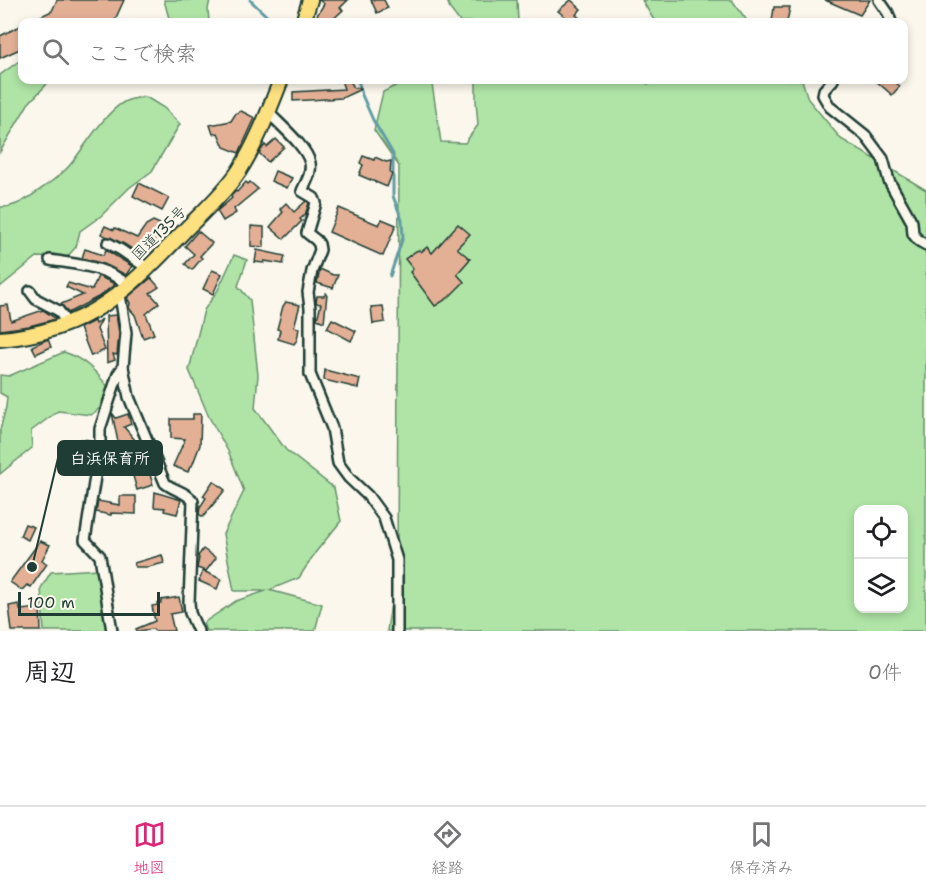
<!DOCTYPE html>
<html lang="ja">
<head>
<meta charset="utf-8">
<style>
  body { margin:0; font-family:"Shantell Sans","Klee One",sans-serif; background:#f6f6f6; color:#202124 }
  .controls { position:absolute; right:18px; bottom:18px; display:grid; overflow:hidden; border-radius:12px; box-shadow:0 3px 9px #0003 }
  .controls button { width:54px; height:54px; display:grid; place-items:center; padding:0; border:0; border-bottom:2px solid #e0e0e0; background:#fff; color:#202124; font:30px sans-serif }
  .scale { position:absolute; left:18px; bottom:15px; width:142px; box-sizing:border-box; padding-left:6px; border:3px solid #1f3d34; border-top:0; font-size:16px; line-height:21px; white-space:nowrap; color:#1f3d34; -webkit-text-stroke:4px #fbf7ec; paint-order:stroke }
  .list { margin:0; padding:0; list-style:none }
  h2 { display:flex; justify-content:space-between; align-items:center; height:78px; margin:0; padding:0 24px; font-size:26px }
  h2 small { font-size:20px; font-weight:400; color:#757577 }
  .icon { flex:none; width:33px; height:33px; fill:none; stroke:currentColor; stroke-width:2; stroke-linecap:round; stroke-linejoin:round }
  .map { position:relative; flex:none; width:926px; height:631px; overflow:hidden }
  .search { position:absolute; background:#fff; box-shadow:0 3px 9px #0003; left:18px; right:18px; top:18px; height:66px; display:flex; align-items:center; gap:15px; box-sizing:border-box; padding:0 21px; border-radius:12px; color:#757577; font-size:22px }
  .sheet { height:174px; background:#fff }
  nav { display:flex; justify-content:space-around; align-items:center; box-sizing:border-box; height:84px; border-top:2px solid #e0e0e0; background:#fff; font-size:16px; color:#757577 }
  nav a { display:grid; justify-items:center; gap:3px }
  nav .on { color:#db2777 }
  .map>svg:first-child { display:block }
</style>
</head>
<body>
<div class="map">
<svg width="926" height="631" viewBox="0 0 926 631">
  <rect width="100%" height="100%" fill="#fbf7ec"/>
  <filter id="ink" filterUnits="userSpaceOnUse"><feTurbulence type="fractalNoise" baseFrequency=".0167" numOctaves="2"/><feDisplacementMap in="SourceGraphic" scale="12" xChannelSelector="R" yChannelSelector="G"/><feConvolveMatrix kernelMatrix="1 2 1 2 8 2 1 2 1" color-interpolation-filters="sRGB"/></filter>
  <g filter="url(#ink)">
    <g fill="#afe4a6" stroke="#67906d" stroke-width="1.5" fill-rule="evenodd">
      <path d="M164,0H210L208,9L209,22H170Z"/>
      <path d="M447,0H517L518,22H460L450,9Z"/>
      <path d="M642,0H732L748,22H655Z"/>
      <path d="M22,59V80H48L46,85L28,104L0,152V75Z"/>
      <path d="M407,80H418L432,84L441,142L465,143L478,125L476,101V80H639L648,84L663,80H802L808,99L841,139L926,190V631H387L397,560L399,166L374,130L383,92ZM858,509H904V608H858Z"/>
      <path d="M146,97L164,108L180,124L152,171L129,188L101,216L80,231L76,247L66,258L37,257L0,287V207C13,208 23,201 34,194C46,185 60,177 70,165C84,148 105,112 124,102C131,98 138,98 146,97Z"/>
      <path d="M234,255L247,260L238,286L250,300L258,375L255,408L286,450L334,488L341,521L315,553L299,578L269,590L322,604L315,631H206L203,623L236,601L266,591H234L223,534L244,491L229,453L209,417L189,370L204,310L218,290Z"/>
      <path d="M64,352C84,359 95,370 108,387L100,408L91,415L58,411L31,431L32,448L0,474V430L6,407L7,397L0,393V375L9,376Z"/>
      <path d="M99,569L108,631H44L41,588L51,572Z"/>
    </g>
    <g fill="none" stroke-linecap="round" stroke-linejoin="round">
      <g stroke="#629ca5" stroke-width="3">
        <path d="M250,0L273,22"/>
        <path d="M358,80L362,95L373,120L393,154V196L402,220L403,237L390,276"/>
      </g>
    </g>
    <g fill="#e3b096" stroke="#1f3d34" stroke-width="1.5">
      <path d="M57,0H124L114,22H28L52,11Z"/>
      <path d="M319,0H348L340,8L343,10L330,22H313L324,4Z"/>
      <path d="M371,0H384L388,8L377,13Z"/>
      <path d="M571,0L581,9L576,15L585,22H572L558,11Z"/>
      <path d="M825,0H870L860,15Z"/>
      <path d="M774,7H790L787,22H772Z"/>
      <path d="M22,25V48L0,58V36Z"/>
      <path d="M341,80H350L354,88H361V89L342,98L293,101V92L344,89Z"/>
      <path d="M875,80H892L900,86L892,95Z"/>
      <path d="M241,111L255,118L239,153L224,147L218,133L213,134L210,125L231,121L236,113Z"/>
      <path d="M276,139L284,147L268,162L259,153L265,145L267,147Z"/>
      <path d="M363,156L374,160L375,157L386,162L391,161L390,173L392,174L387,187L359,175L363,165L360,163Z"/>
      <path d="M275,171L292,178L287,188L271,181Z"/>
      <path d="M246,182L248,184L250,182L258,189L234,209L236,213L223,221L217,211L232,198L231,196L236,191L237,192Z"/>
      <path d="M139,183L169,198L162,211L133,196Z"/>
      <path d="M306,201L309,203L305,215L300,219L302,221L284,239L270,227L283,212L280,209L286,203L294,212Z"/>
      <path d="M339,208L379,225L382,219L396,225L383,256L329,232Z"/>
      <path d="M153,221L173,230L144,257L124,244L101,234L105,226L114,230L115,228L137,238L146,225Z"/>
      <path d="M458,224L470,234L457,248L470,259L457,274L464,282L448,298L435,306L410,272L413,269L405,259L416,251L419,250L421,252L427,247L432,253Z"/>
      <path d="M251,226L264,227V247L251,246Z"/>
      <path d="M198,231L212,243L200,256L202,258L192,270L185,264L194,254L185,246Z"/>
      <path d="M85,249L103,255L106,250L132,266L126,275L104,264L82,258Z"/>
      <path d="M257,250L285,256L283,264L264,261V263L255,262Z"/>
      <path d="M320,269L333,275H338L333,288L317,283Z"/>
      <path d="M212,270L222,274L213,294L203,289Z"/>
      <path d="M98,276L115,284L100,296L68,313L61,304L83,295L66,287L68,283L92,290Z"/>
      <path d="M151,278L159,287L150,293L159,303L146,314L154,334L143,338L135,315L129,308L130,303L127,298Z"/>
      <path d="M326,293L327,294L324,322L317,319L321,304L316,303L317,296H324Z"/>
      <path d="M286,302L300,305L294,327L299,328L297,340L294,344L278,339L280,330L277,329L283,306Z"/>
      <path d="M8,305L11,321L43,310L56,319L29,326L0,330V306Z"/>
      <path d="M383,306L385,322L373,324L371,307Z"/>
      <path d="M116,315L119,333L117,355L113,354L115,360L107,363L106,316Z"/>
      <path d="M102,319L97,329L105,350L91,356L80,328L94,321L95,324Z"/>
      <path d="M332,319L356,331L351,341L327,328Z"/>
      <path d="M48,339L51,347L36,354L32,346Z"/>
      <path d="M325,370L360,379L358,388L324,380Z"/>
      <path d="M112,413L116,418L128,414L131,424L124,427L140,446L142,445L153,485L137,490L133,476L135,475L129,457L118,442Z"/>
      <path d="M193,414H201L200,445L192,466H190L188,472L173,466L185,439L171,438V419H193Z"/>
      <path d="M80,439L90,440L85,475L74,474Z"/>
      <path d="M213,481L225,490L203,517L199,514L200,507L206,498L203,496Z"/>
      <path d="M155,492L181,500L177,514L164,511L165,508L154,507Z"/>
      <path d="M120,496H136V514L111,513V515L96,512L98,501L120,505Z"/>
      <path d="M25,524L34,527L28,540L20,536Z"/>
      <path d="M40,541L50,545L42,560L47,564L31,587L27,585L22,590L10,582Z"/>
      <path d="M203,549L216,558L206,571L197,568L199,558L198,556Z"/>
      <path d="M162,555L164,563L148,567H135L134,563Z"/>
      <path d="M203,571L221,579L217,589L199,581Z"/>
      <path d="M179,597L182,612L170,614L174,631H155L153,629L137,631L136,629L155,621L152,606L158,605L157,603H161V600Z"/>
      <path d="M19,604L20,610L40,608L41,631H12L9,606Z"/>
    </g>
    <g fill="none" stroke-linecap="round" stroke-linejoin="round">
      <defs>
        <g id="minor">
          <path d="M879,0L888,13L891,22"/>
          <path d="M833,80L824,90L823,95L830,107L865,135L883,159L889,181L912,222L913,234L919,241L926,245"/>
          <path d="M268,112C279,124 307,147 310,163C312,173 306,182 302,191L314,198L316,203L307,233L316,240L319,244L320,250L312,271L308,292L310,308V374L332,428L338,463L349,478L368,496L384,518L397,560V631"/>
          <path d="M108,243L121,250L147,268"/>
          <path d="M50,260C79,265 106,266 129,286"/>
          <path d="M30,291L36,299L59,311L67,324"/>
          <path d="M120,295L126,333L123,367L129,397L165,483C174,491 186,491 193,501L189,602L190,613L198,631"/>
          <path d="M112,631L100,556L85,540L100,445V429L118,374L123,367"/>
        </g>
        <g id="highway">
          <path d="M303,22L310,0"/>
          <path d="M0,339C88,332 129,289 187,228C205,210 225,192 239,171C257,143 269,110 281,80"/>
        </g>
      </defs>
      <use href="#minor" stroke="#1f3d34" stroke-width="14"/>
      <use href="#highway" stroke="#1f3d34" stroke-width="18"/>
      <use href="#minor" stroke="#fbf7ec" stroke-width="9"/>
      <use href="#highway" stroke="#fde080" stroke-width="14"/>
    </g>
  </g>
  <g text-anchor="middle" stroke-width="5" stroke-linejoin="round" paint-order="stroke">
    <g font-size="15" fill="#1f3d34" stroke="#fbf7ec">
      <text transform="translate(159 233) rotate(-45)" y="5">国道135号</text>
    </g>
  </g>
  <path fill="none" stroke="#1f3d34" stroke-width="2" d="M32 567L58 458"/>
  <circle fill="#1f3d34" stroke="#fbf7ec" stroke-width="2" cx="32" cy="567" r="6"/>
  <rect fill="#1f3d34" stroke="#1f3d34" stroke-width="2" x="58" y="441" width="104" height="34" rx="6"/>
  <g font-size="16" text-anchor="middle" font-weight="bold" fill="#fff">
    <text x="110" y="464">白浜保育所</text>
  </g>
</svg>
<div class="controls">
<button><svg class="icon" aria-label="locate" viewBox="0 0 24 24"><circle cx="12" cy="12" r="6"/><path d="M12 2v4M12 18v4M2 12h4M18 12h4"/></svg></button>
<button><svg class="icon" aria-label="layers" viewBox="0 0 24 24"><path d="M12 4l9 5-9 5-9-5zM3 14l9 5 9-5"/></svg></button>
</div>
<div class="scale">100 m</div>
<div class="search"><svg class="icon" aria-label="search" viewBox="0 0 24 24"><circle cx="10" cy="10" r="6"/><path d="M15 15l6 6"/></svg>ここで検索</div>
</div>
<section class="sheet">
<h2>周辺<small>0件</small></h2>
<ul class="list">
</ul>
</section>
<nav>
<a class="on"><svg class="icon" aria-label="map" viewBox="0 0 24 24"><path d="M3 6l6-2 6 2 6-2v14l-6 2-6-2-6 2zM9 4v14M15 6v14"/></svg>地図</a>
<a><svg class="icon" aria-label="directions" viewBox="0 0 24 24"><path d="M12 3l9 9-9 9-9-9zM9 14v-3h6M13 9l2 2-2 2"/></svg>経路</a>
<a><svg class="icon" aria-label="saved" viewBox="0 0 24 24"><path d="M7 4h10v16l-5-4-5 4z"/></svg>保存済み</a>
</nav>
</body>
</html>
